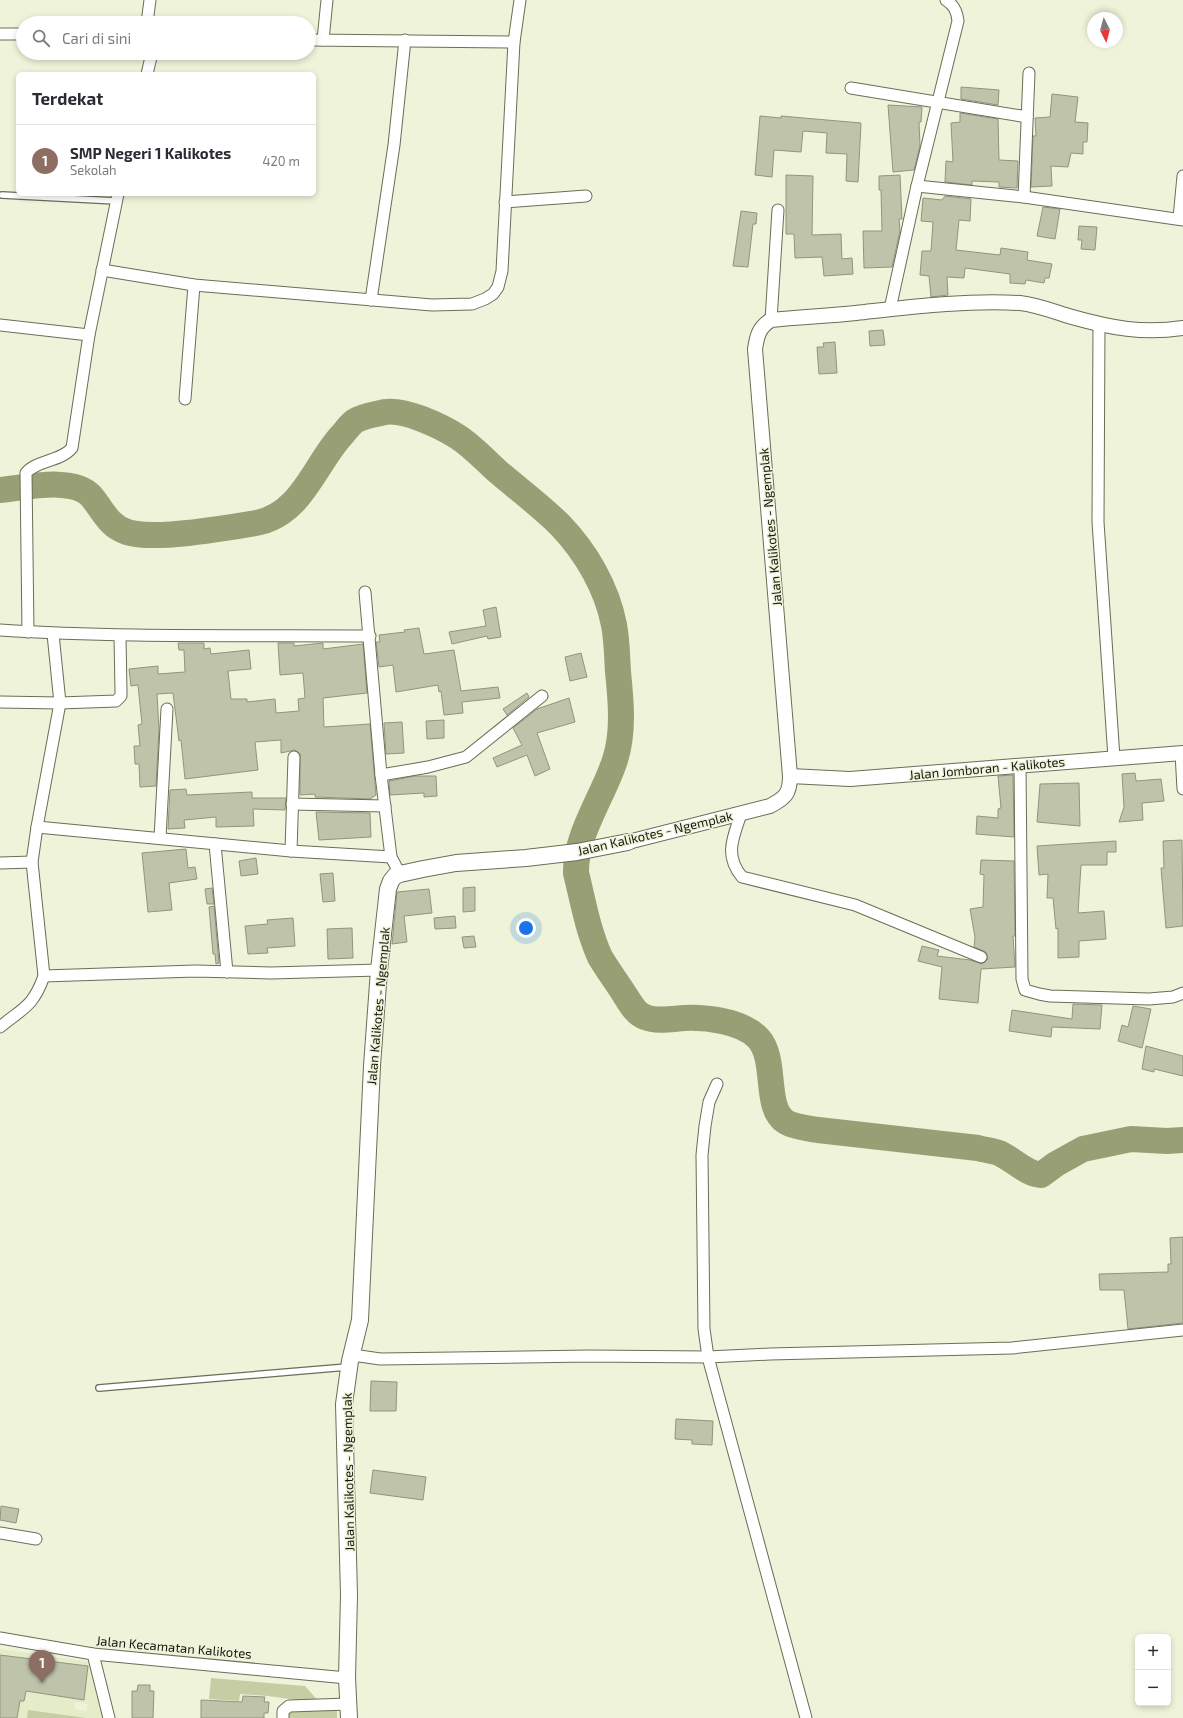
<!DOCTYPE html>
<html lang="id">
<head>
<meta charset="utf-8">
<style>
  body { margin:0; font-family:"Exo 2",sans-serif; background:#f7f7f7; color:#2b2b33 }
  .controls { position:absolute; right:12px; bottom:12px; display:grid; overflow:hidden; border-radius:6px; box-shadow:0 2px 6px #0003 }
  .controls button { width:36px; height:36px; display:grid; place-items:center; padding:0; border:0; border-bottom:1px solid #e1e1e2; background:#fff; color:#2b2b33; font:20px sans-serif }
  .compass { position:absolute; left:1087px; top:12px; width:36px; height:36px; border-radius:50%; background:#fff; box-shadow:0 2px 6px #0003; rotate:174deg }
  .you { position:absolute; left:526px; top:928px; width:14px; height:14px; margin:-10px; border:3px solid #fff; border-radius:50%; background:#1a73e8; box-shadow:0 0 0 6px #1a73e833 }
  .badge { display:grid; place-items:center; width:26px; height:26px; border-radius:50%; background:#8258d2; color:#fff; font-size:13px; font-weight:700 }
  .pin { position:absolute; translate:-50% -33px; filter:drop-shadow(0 1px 2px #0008) }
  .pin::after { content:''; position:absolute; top:21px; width:14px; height:12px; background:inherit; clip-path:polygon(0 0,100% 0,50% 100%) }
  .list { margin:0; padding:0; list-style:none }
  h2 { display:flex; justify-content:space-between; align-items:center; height:52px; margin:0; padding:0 16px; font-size:17px }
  h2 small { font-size:13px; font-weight:400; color:#7c7c81 }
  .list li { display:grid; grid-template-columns:26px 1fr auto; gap:12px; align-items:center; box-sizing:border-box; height:72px; padding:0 16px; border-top:1px solid #e1e1e2 }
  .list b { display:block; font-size:15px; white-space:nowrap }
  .list p { margin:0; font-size:13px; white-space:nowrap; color:#7c7c81 }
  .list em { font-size:13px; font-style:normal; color:#7c7c81 }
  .icon { flex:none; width:22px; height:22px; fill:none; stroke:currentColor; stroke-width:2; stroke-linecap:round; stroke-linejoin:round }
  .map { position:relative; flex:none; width:1183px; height:1718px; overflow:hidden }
  .search { position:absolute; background:#fff; box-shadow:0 2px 6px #0003; left:16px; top:16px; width:300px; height:44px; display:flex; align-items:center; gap:10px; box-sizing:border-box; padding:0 14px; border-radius:22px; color:#7c7c81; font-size:15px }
  .panel { position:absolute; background:#fff; box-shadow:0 2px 6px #0003; left:16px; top:72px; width:300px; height:124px; border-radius:6px }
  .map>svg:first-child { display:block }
</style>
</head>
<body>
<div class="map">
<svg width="1183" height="1718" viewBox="0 0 1183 1718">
  <rect width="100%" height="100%" fill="#eef3d9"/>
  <path fill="#e5ecca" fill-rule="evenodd" d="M0,1649L90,1662L104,1718H17L19,1705L0,1702ZM19,1657L31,1659L27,1675L16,1673ZM4,1658L17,1660L15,1672L2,1669ZM43,1661L88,1666L86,1686L40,1681ZM9,1675L28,1678L24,1701L5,1698ZM44,1685L85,1691L84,1700L43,1694ZM75,1702L88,1704L86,1711L74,1709Z"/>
  <g fill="#c6cda3">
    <path d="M211,1678L305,1686L320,1703L268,1696L240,1694L239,1701L209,1699Z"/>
    <path d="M28,1710L86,1718H27Z"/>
    <path d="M289,1710L337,1711V1718H289Z"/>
  </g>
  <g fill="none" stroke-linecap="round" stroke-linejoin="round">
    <path stroke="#989f74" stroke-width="26" d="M0,490C23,488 73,476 91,496C103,510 108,526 127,532C154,541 226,528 256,523C301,515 314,466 341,436C345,432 350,424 355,421C362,416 376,414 385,412C405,409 441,426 458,437C472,446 485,460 497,471C518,489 541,506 560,525C586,552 607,588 614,625C617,640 617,657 618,672C621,701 624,732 615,760C604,795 575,835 576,873C583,901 588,931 600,957C607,969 616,981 623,992C629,1001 635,1014 645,1017C657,1022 671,1019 684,1018C706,1017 742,1021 758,1038C778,1059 763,1108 786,1122C794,1127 807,1128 818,1130L978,1148C985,1150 993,1151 999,1153C1013,1159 1026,1174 1041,1175L1056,1164L1083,1149L1131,1139L1167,1141L1183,1140"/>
  </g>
  <g fill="#bec3aa" stroke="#91957e">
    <path d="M961,87L999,90L998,105L961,99Z"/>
    <path d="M1052,94L1078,97L1075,122L1088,123L1087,142H1083V154L1071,153L1068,167L1051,166L1052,186L1031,187L1033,136H1036L1035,118L1050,117Z"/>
    <path d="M888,105L922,107L921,122H919L920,146L914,170L893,172Z"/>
    <path d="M960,113L998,119L999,160L1018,161L1017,188L999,187V182L972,181V185L945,182L946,161L953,162L951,123L960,122Z"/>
    <path d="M760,116L781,118V116L861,123L858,182L846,181L847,154L826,153L827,133L803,131L801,152L774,150L772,177L755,175Z"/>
    <path d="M786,175L813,176L812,235L841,234L842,259L852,258L853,274L824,276L822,257L795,258L794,234H786Z"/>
    <path d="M900,175L902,219H899L900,231L892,267L864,268L863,231H882L881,190H879V176Z"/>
    <path d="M945,196L971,199L970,221L959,220L956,250L1000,255L1001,248L1028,252L1027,260L1052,264L1049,278H1045L1044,283L1026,280L1025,284L1010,283V274L965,268L964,278L947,277L948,295L931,297L929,276L920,275L922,251H931L933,222L921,221L923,198L942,200Z"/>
    <path d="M1043,207L1060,209L1055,239L1037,236Z"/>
    <path d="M741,211L757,213L756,224H753L748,267L733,266Z"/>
    <path d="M1079,226L1097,227L1095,250L1081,249L1082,240H1078Z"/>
    <path d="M883,330L885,345L870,346L869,331Z"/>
    <path d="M835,342L837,373L819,374L817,347H824L823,343Z"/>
    <path d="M496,607L501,637L488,639L487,636L452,644L449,632L486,626L483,610Z"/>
    <path d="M419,628L424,654L454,650L461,691L498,687L500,698L462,702L463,713L444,715L441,691L439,692L438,685L396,692L393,665L379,667L376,642H380L379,635L405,632L404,630Z"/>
    <path d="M178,643H204V649L210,648L211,654L249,650L251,669L228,671L231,699H247V702L275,699L276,713L299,711L298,699L305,698L303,673L280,675L278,643H294V646L323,643V649L363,644L367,693L323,698L324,727L370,724L376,795L370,799L315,797V794L300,795V754L295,750L281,753V740L255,742L258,770L185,779L181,740L179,741L173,693L157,694L159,730L156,786L140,787L139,764H135L134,746H140L138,725L142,724L138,685L131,686L129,669L158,666V674L185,672L184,650H179Z"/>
    <path d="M581,653L587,677L570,681L565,657Z"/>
    <path d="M527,693L529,697L507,715L503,709Z"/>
    <path d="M569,698L575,722L537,733L550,769L535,776L527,755L497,767L493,758L522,745L513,728L537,709Z"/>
    <path d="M444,720V738L427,739L426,721Z"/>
    <path d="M402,722L404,753L386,754L384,723Z"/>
    <path d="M1135,773L1136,781L1161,779L1164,801L1142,803L1143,820L1119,822L1124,807L1122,774Z"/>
    <path d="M1013,775L1014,837L976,834L977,816L998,818V809L1001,808L998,776Z"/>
    <path d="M415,776H436L437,796L424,797V793L390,795L389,781Z"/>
    <path d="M1079,783L1080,826L1037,822L1040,784Z"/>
    <path d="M186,789L187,795L252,792V798H286L285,810L253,809L254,826L216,827V817L184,820L185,828L168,829L170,790Z"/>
    <path d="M316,812L370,813L371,837L319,840Z"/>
    <path d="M1182,840L1183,926L1166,928L1161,868H1164L1163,841Z"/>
    <path d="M1116,841V852H1107V865H1081L1078,913L1104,911L1106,939L1079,941V957L1058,958V928L1056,929L1053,898H1047L1048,874L1039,875L1037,846Z"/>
    <path d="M186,849L188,868L195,867L197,879L169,883L172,910L148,912L142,853Z"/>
    <path d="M256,858L258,874L241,876L239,861Z"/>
    <path d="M981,860L1014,861L1015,936H1013L1015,967L981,969L978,1003L939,999L942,967L918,961L922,946L939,950L937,956L970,960L982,964L988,959L986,952L974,947L975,937L970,909L983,907L984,875L980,874Z"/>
    <path d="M333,873L335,901L323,902L320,874Z"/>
    <path d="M475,887V911L463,912V888Z"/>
    <path d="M212,888L214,904H207L205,889Z"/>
    <path d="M429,889L432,913L404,916L407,942L392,944L397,892Z"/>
    <path d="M214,906L219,963L216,964L215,954H213L209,907Z"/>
    <path d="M455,916L456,928L435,929L434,918Z"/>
    <path d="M293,918L295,946L267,948L268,953L248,954L245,926L268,924L267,920Z"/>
    <path d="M352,928L353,958L328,959L327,929Z"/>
    <path d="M474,936L476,947L464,948L462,937Z"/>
    <path d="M1073,1004L1102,1005L1100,1029L1052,1027L1051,1037L1009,1031L1012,1010L1072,1019Z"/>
    <path d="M1133,1006L1151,1009L1142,1048L1118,1041L1122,1025L1128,1027Z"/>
    <path d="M1146,1046L1183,1056V1076L1154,1069V1072L1142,1069Z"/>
    <path d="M1183,1237V1323L1128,1329L1124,1290H1100L1099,1274L1168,1272V1264H1171L1170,1238Z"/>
    <path d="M371,1381L397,1382L396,1411H370Z"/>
    <path d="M676,1419L713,1421L712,1445L692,1444V1440L675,1439Z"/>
    <path d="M373,1470L426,1477L423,1500L370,1493Z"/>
    <path d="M1,1506L19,1509L16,1523L0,1520Z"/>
    <path d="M0,1655L88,1666L84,1700L26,1691L24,1701H20L17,1718H0Z"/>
    <path d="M138,1685H150V1691H154L153,1718H132V1691H137Z"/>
    <path d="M243,1696L265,1697L264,1702H269L268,1713H264V1718H201V1700L242,1702Z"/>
  </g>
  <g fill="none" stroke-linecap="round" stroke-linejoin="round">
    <defs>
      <g id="service">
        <path d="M2,195L116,201"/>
        <path d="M99,1388L347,1367"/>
      </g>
      <g id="minor">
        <path d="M147,23L150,0"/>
        <path d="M0,34H23"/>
        <path d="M309,40L514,42"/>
        <path d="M323,40L327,0"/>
        <path d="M147,74L152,53"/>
        <path d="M851,88L1027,117"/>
        <path d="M917,186L1024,197L1183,220"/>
        <path d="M1024,197L1029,73"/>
        <path d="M505,202L586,196"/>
        <path d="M1179,218L1183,176"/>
        <path d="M102,270L194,285L432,305L472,304L485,299L493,294L498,287L502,271L514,42L520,0"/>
        <path d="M371,300L394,145L405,40"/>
        <path d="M890,309L917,186L958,21C957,11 954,5 946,0"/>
        <path d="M771,320L778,210"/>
        <path d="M0,325L89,335L118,194"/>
        <path d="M1099,325L1098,522L1114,758"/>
        <path d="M185,399L194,285"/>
        <path d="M365,592L381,775L391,857L400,874"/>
        <path d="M0,630C123,638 246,635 370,636"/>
        <path d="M28,632L26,473C36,460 60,462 72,448L89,335"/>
        <path d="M0,702L60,703L116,701L121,696V692L120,636"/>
        <path d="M1181,753L1183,789"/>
        <path d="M1020,765L1022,979L1025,990L1039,994L1050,996L1149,999L1173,997L1183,993"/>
        <path d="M381,775L428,767L466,757L542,696"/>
        <path d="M292,804L385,806"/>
        <path d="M741,814C733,838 724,855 742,877L855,905L981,957"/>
        <path d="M37,827L291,851L391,857"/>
        <path d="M160,838L167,709"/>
        <path d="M215,844L227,972"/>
        <path d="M291,851L294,757"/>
        <path d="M0,863L32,862"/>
        <path d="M44,976L195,971L271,973L379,970"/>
        <path d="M0,1027C23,1008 33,1007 44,976L32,862L37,827L60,703L53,634"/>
        <path d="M717,1084L709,1102L705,1126L702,1155L704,1329L708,1357L806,1718"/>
        <path d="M353,1355L380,1359L589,1356L708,1357L770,1354L1012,1348L1183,1330"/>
        <path d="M0,1533L36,1539"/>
        <path d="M0,1638L93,1654L347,1678"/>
        <path d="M93,1654L109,1718"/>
        <path d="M283,1718V1711L289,1706L348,1704"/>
      </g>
      <g id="tertiary">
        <path d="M790,776L850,779L1183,753"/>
        <path d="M628,842L770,806C785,798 790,794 790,776L755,349C757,336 759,327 771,320C799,317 828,316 856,313C911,307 964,300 1020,303C1038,305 1055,312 1072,317C1111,328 1143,334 1183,328"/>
      </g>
      <path id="secondary" d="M349,1718L347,1678L349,1595L344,1404L350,1361L360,1320L372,1066L379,970L388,889L391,881L395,876L400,874L423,869L456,863L526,858L577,852L628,842"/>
    </defs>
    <use href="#service" stroke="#6a6e57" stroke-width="8"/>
    <use href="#minor" stroke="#6a6e57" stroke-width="13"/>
    <use href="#tertiary" stroke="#6a6e57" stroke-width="16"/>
    <use href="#secondary" stroke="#6a6e57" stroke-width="18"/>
    <use href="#service" stroke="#fff" stroke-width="5.5"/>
    <use href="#minor" stroke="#fff" stroke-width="11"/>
    <use href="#tertiary" stroke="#fff" stroke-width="14"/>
    <use href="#secondary" stroke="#fff" stroke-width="16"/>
  </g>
  <g text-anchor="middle" stroke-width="3" stroke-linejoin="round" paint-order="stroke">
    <g font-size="13" fill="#16180f" stroke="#eef3d9">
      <text transform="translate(770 527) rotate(-95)" y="5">Jalan Kalikotes - Ngemplak</text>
      <text transform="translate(987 768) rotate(-5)" y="5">Jalan Jomboran - Kalikotes</text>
      <text transform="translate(655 833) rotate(-13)" y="5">Jalan Kalikotes - Ngemplak</text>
      <text transform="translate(378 1006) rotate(-85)" y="5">Jalan Kalikotes - Ngemplak</text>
      <text transform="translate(348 1472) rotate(-91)" y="5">Jalan Kalikotes - Ngemplak</text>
      <text transform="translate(174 1647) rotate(5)" y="5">Jalan Kecamatan Kalikotes</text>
    </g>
  </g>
</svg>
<div class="controls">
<button>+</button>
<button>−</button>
</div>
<svg class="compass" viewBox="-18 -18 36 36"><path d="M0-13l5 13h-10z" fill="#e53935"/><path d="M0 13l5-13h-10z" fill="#7c7c81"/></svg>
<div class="you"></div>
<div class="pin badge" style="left:42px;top:1683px;background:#8d6e63">1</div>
<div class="search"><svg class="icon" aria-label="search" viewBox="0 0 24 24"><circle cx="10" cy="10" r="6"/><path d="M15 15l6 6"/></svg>Cari di sini</div>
<section class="panel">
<h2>Terdekat<small></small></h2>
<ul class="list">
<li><span class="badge" style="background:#8d6e63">1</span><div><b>SMP Negeri 1 Kalikotes</b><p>Sekolah</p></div><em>420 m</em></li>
</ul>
</section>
</div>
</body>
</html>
